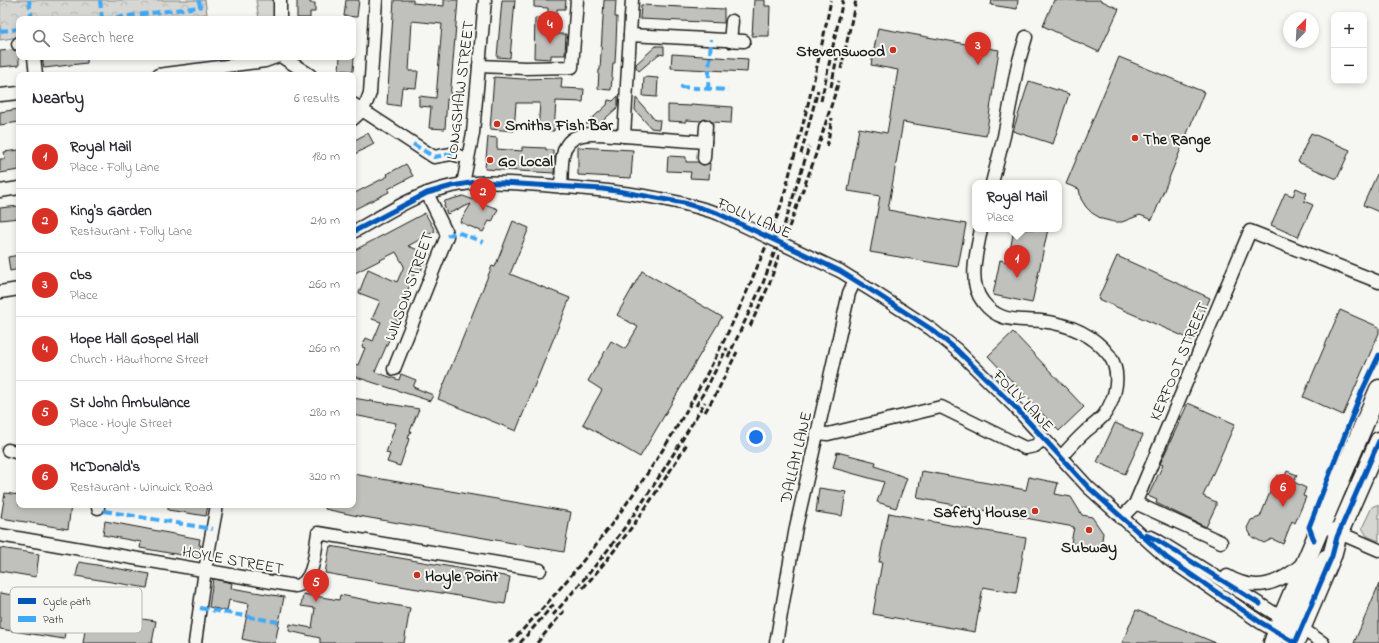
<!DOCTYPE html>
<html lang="en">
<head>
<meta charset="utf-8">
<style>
  body { margin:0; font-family:"Indie Flower",sans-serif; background:#f2f2f3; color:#2b2b33 }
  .controls { position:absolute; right:12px; top:12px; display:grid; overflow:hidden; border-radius:8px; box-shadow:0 2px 6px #0003 }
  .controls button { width:36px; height:36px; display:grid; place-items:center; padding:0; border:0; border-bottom:1px solid #e1e1e2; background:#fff; color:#2b2b33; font:20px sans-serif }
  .compass { position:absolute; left:1283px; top:12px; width:36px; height:36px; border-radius:50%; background:#fff; box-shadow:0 2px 6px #0003; rotate:24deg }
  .you { position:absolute; left:756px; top:437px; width:14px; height:14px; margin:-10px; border:3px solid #fff; border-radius:50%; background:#1a73e8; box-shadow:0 0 0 6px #1a73e833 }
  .badge { display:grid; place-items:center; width:26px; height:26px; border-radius:50%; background:#d93025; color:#fff; font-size:13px; font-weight:700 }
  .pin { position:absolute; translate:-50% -33px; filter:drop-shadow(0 1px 2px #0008) }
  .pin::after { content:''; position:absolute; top:21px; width:14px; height:12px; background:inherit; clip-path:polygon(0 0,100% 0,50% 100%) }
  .popup { position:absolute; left:972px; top:180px; width:90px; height:52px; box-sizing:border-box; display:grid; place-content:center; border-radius:8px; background:#fff; filter:drop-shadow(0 1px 3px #0005); font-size:13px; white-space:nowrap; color:#7c7c81 }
  .popup b { font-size:15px; color:#2b2b33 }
  .popup::after { content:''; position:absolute; left:50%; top:100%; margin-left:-8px; border:8px solid transparent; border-top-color:#fff }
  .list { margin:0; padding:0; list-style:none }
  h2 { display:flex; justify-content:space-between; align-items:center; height:52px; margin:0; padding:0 16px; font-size:17px }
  h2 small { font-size:13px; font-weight:400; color:#7c7c81 }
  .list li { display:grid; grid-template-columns:26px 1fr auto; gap:12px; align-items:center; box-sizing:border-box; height:64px; padding:0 16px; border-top:1px solid #e1e1e2 }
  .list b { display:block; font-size:15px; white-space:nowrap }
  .list p { margin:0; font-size:13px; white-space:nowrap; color:#7c7c81 }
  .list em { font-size:13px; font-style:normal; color:#7c7c81 }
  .icon { flex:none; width:22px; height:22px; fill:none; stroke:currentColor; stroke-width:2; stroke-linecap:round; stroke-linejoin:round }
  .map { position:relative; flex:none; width:1379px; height:643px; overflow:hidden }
  .search { position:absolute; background:#fff; box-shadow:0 2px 6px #0003; left:16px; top:16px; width:340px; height:44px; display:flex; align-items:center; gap:10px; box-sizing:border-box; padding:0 14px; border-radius:8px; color:#7c7c81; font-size:15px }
  .panel { position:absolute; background:#fff; box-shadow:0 2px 6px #0003; left:16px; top:72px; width:340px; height:436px; border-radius:8px }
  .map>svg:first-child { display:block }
</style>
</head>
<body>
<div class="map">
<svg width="1379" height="643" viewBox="0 0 1379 643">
  <defs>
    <pattern id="park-crowns" width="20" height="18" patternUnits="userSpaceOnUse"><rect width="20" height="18" fill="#d6d6d2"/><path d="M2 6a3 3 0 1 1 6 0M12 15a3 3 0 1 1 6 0" fill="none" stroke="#b7b7b4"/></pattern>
  </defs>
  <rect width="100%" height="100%" fill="#f6f6f2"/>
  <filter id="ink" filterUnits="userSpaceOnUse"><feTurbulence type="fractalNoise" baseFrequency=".025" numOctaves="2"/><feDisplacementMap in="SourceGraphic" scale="8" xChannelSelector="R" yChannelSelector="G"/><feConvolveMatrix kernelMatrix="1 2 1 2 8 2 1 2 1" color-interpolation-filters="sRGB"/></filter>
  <g filter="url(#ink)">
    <g fill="#d6d6d2" stroke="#797977">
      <path d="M256,0H275V19H259Z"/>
      <path d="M1376,505L1379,506V541L1367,536L1362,528L1372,507Z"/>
    </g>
    <path fill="url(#park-crowns)" stroke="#797977" d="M0,0H205L207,14L164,19H19V37L0,40Z"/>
    <g fill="#c0c0bd" stroke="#1c1c1c">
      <path d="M297,0H310V3H315V12H310V18H297Z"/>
      <path d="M346,0H359L357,17L344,16Z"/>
      <path d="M394,0H413V3L444,6V0H458L450,99H447L445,129L429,128L431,107L419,106V96L436,98L442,24L412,21L409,71H418L416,88L402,87L400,106L387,104Z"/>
      <path d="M502,0H515L510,58L497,57Z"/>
      <path d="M534,0H566L565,9H557V34H566L565,55H551V59L534,58L535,18H548V8L534,7Z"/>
      <path d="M604,0H616L615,17H617L616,44L615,63H613L611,90L598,89L599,70H600Z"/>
      <path d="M754,0H765V6H770L769,36H752Z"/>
      <path d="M992,0H1018L1017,9L991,5Z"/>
      <path d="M1054,0H1100L1119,9L1099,52L1043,26Z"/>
      <path d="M641,5L724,9V23L640,19Z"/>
      <path d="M878,28L999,50L986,136L903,122L888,210L966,224L958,267L870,252L880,196L848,191L859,128L887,133L898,70L871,65Z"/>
      <path d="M656,46H664V55L659,54L639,71L636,67V64Z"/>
      <path d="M13,50L19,51V65L0,67V51Z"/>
      <path d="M672,54L748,59L747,72L671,68Z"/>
      <path d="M42,57H87V63L44,68Z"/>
      <path d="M340,57H354L353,71L339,70Z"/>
      <path d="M1119,57L1204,92L1152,220L1140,215L1122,222H1114L1102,219L1092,213L1086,207L1081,199L1079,189L1066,184Z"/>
      <path d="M494,77L523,79L562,78L561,88L584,89L583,102L556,101L554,131L538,130L540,103H516L514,131L490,129Z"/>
      <path d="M644,77L658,78L657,97L643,96Z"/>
      <path d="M1029,81L1069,94L1053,144L1013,131Z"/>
      <path d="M618,96V107L598,125L586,124L607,105L608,100L613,101Z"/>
      <path d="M636,98L655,120H660L659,129L651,128L635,110Z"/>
      <path d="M691,104L732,107L731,123L712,122L706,119L701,121L686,120V122L668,121V105L691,106Z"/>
      <path d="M19,109V122L0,125V112Z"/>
      <path d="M368,133L374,144L353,155V141Z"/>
      <path d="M1311,133L1350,150L1337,179L1298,162Z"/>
      <path d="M488,137L497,138V149L522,151V147L546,148V150H553V157H555L554,173L485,169Z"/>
      <path d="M578,147L633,150L631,178L578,175Z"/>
      <path d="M19,150V170L0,173V159H5L4,152Z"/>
      <path d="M668,156L686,157V162H698L703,165L710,163L709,179L690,178L691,172L667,171Z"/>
      <path d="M406,164L413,176L388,189L389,192L353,210V194L388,176L387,174Z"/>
      <path d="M1379,170V212L1363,205Z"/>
      <path d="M1296,188L1307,193L1304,201L1313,205L1298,237L1271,225L1285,193L1293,196Z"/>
      <path d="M463,196L498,209L492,222L489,221L483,232L460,222L471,204L447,214L444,205L445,201Z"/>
      <path d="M19,206V218L0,220V208Z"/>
      <path d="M425,213L435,231L408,246L428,254L421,271L416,270L396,319H398L375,372L399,380L401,374L416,380L413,387L433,395L430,401L353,376V364L358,365L365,348L362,347L366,338L373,341L381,322L372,319L380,301L359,293L368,269L397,282L404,266L396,252L353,274V251Z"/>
      <path d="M513,221L529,228L510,274L570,298L516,431L438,399L492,266L495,267Z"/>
      <path d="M1014,229H1048L1032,303L993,295L1000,260L1008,262Z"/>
      <path d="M19,255V269L10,271L8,257Z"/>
      <path d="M1117,256L1210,298L1192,340L1098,299Z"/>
      <path d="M642,271L722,317L640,457L583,424L602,390L588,381L611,341L625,349L638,327L617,315Z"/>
      <path d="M1340,310L1379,327V333L1343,415L1303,397Z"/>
      <path d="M1013,332L1084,407L1059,431L988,356Z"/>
      <path d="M353,398L419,409L410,431H411L408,438L409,439L400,466L387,462L390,454L386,453L396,423L353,415Z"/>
      <path d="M1188,403L1235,424L1203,496L1216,502V506L1206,527L1156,503L1157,500L1148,496L1163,465L1160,464Z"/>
      <path d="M1115,423L1143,435L1125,474L1097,462Z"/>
      <path d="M837,452L876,462L875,466L907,478L896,508L877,502L884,482L833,468Z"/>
      <path d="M922,471L1026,490L1029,477L1058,483L1055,494L1071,497L1082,515L1092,517L1103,533L1101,548L1071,543L1074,527L917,498Z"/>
      <path d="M1287,471L1297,475L1294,482L1306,488L1303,496L1306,497L1295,523L1292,521L1283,544L1272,539L1264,543L1252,537L1247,528L1251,520L1260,517L1277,475L1284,478Z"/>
      <path d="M353,474L571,512L564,552L353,515L325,509L326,505H353Z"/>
      <path d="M819,488L846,492L842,516L816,512Z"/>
      <path d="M5,493L19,495V505H71L68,529L1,518Z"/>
      <path d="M168,505H208L206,516L168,510Z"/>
      <path d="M889,513L980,531V530L1026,538L1016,593L983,587L975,632L873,614L882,562H879Z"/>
      <path d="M105,521L200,539L199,545H201L199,558L140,548L141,542L103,535Z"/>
      <path d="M330,546L510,577L505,604L325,573Z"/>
      <path d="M0,548L39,554L36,577L0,571Z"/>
      <path d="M79,562L150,574L147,588L76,576Z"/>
      <path d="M213,579L232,583L231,588L284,597L275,643H260L242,639L249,604L229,600L227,611L209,607Z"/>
      <path d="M1379,584V643H1354Z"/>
      <path d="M0,593L31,598L30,609L67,617L64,639L0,629Z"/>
      <path d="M303,594L339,600L340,595L410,608L404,643H320V638L289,631L290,624L312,628L315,608L301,606Z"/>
      <path d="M1136,610L1216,643H1122Z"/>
      <path d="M88,611L156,621L152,643H83Z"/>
    </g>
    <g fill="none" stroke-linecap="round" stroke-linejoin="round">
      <defs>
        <g id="minor">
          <path d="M280,0V19"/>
          <path d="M630,35L744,41"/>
          <path d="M730,41L732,21"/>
          <path d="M18,44L19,43"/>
          <path d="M34,57L36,75"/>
          <path d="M282,57L310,75"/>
          <path d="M479,66L525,68L572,67L577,0"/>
          <path d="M158,75L265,61L276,57"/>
          <path d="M0,95L19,93"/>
          <path d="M353,104L434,157L451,154L459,156"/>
          <path d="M353,119C362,112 367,103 370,93L376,0"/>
          <path d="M624,136L705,142"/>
          <path d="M704,158L706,126"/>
          <path d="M992,183L1004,136L1018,64L1026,37"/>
          <path d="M463,184L473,133L485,0"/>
          <path d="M561,187C562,176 561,165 563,155C568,126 603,135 624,136L632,0"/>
          <path d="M0,191L19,188"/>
          <path d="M981,229C977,252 967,282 983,302C999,323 1018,319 1041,321C1068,324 1092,333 1109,355C1122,373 1116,398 1104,415C1099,421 1092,426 1086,431C1077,439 1069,448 1061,457"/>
          <path d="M353,232C379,218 412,196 440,189C474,179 508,183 543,185C604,190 658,194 717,213"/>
          <path d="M840,271L877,294L931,329L957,350L1016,408L1088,487L1167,558L1260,622L1295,643"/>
          <path d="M0,292L19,289"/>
          <path d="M394,369L447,236L445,230L427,193"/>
          <path d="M817,433L828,434L941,407L1025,448L1035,446L1043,439"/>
          <path d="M8,450L19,453"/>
          <path d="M1135,504L1140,505L1221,542"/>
          <path d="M98,508V505"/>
          <path d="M1121,518L1135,504L1250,231L1379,282"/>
          <path d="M1321,525L1379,550"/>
          <path d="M0,535L295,586C315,584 315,548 318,533L540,570"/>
          <path d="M1151,537L1157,540L1282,618L1301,628L1323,643"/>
          <path d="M1227,576C1255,593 1280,584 1303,563"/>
          <path d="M1287,629L1292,623L1314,574L1325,556"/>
          <path d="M195,643L205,570L217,505"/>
          <path d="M776,643L796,527L849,293L855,280"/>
        </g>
        <g id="highway">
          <path d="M1273,643L1282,618L1306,561L1379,389"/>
          <path d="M1295,643L1332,556L1337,537L1379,441"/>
        </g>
      </defs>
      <use href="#minor" stroke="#1c1c1c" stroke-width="15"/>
      <use href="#highway" stroke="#1c1c1c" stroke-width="21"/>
      <use href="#minor" stroke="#f6f6f2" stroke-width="12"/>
      <use href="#highway" stroke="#f6f6f2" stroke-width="18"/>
      <g stroke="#1c1c1c" stroke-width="3" stroke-dasharray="6 3" stroke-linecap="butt">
        <path d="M841,69L856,0"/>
        <path d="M831,87L838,52"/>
        <path d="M821,101L843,0"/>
        <path d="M827,147L832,118"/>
        <path d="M801,154L818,90"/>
        <path d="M789,227L813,163L839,81"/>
        <path d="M750,326L769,285L779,255"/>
        <path d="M728,357L763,283L782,232L809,147"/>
        <path d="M696,406L708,385L727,348"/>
        <path d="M705,412L716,394L737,352"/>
        <path d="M583,588C623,543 657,493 688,442"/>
        <path d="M553,615C580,584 607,553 630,520C657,482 681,442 705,402"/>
        <path d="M510,643C613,537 693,417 751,282C758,264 767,246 773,227C781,208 786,188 791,168C807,112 820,56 831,0"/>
        <path d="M520,643L554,604"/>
        <path d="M537,643L564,611"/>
      </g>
      <defs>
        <path id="minor-bridge" d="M717,213L840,271"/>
      </defs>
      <use href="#minor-bridge" stroke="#1c1c1c" stroke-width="15" stroke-linecap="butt"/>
      <use href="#minor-bridge" stroke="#f6f6f2" stroke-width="12"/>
      <g stroke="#3fa9f5" stroke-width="4" stroke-dasharray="8 4" stroke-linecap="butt">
        <path d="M29,0L32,19"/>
        <path d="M100,0L102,19"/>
        <path d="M104,19L200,7L199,0"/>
        <path d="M0,31L19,29"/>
        <path d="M680,87L728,90"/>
        <path d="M708,89L711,39"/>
        <path d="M413,144L434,157L451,154L459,156"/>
        <path d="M447,236L457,232L483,242"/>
        <path d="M104,511L213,529"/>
        <path d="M200,608L278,622"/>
      </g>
      <defs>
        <g id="cycleway">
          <path d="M353,232L427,193L452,186L476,182L501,183L602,189L624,192L684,203L717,213L840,271L877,294L931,329L957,350L1016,408L1088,487L1167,558L1260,622L1295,643"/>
          <path d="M1146,535L1157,540L1260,604"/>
          <path d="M1314,540L1309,527L1362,391L1379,355"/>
          <path d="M1295,643L1332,556L1337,537L1379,441"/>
        </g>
      </defs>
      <use href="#cycleway" stroke="#f6f6f2" stroke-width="8"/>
      <use href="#cycleway" stroke="#0057b8" stroke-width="5"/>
    </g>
  </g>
  <g fill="#c8321e" stroke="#f6f6f2" stroke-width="1.5">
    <circle cx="893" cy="50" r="4"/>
    <circle cx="497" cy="124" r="4"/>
    <circle cx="1135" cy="138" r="4"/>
    <circle cx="490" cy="160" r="4"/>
    <circle cx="1035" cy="511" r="4"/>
    <circle cx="1089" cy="530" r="4"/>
    <circle cx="417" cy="575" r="4"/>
  </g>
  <g text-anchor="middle" stroke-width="4" stroke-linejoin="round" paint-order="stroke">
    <g font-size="16" font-weight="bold" fill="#1c1c1c" stroke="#f6f6f2" text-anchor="start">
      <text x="885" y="56" text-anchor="end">Stevenswood</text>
      <text x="505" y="130">Smiths Fish Bar</text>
      <text x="1143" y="144">The Range</text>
      <text x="498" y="166">Go Local</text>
      <text x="1027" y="517" text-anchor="end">Safety House</text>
      <text x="1089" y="552" text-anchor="middle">Subway</text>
      <text x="425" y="581">Hoyle Point</text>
    </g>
    <g font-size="16" fill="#1c1c1c" stroke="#f6f6f2">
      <text transform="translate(459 90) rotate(-83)" y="6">LONGSHAW STREET</text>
      <text transform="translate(755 217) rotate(24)" y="6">FOLLY LANE</text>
      <text transform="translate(408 286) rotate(-70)" y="6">WILSON STREET</text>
      <text transform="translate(1178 361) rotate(-67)" y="6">KERFOOT STREET</text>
      <text transform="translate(1024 400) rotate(46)" y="6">FOLLY LANE</text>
      <text transform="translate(795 457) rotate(-77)" y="6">DALLAM LANE</text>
      <text transform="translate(233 559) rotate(10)" y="6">HOYLE STREET</text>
    </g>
  </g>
  <rect x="10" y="587" width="132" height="46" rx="6" fill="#f6f6f2" stroke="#b5b5b2" stroke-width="1"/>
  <rect x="18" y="598" width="18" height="6" fill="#0057b8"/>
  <rect x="18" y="616" width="18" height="6" fill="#3fa9f5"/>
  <g font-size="11" fill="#1c1c1c">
    <text x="43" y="605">Cycle path</text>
    <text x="43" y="623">Path</text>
  </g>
</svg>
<div class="controls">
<button>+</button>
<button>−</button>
</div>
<svg class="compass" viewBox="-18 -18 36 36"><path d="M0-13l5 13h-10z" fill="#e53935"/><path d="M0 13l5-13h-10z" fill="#7c7c81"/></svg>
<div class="you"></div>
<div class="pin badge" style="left:1017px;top:278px">1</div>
<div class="popup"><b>Royal Mail</b>Place</div>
<div class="pin badge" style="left:483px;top:211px">2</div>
<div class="pin badge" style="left:978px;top:65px">3</div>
<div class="pin badge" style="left:550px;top:44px">4</div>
<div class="pin badge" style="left:316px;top:602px">5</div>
<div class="pin badge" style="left:1283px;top:507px">6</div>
<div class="search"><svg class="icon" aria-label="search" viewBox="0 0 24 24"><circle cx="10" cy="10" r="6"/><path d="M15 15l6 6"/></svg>Search here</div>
<section class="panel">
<h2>Nearby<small>6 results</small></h2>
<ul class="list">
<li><span class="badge">1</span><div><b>Royal Mail</b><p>Place · Folly Lane</p></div><em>180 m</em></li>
<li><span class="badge">2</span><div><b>King's Garden</b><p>Restaurant · Folly Lane</p></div><em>210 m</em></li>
<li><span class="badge">3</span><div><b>cbs</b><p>Place</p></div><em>260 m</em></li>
<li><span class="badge">4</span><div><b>Hope Hall Gospel Hall</b><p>Church · Hawthorne Street</p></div><em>260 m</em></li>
<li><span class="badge">5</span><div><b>St John Ambulance</b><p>Place · Hoyle Street</p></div><em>280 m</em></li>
<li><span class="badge">6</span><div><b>McDonald's</b><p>Restaurant · Winwick Road</p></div><em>320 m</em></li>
</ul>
</section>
</div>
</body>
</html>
